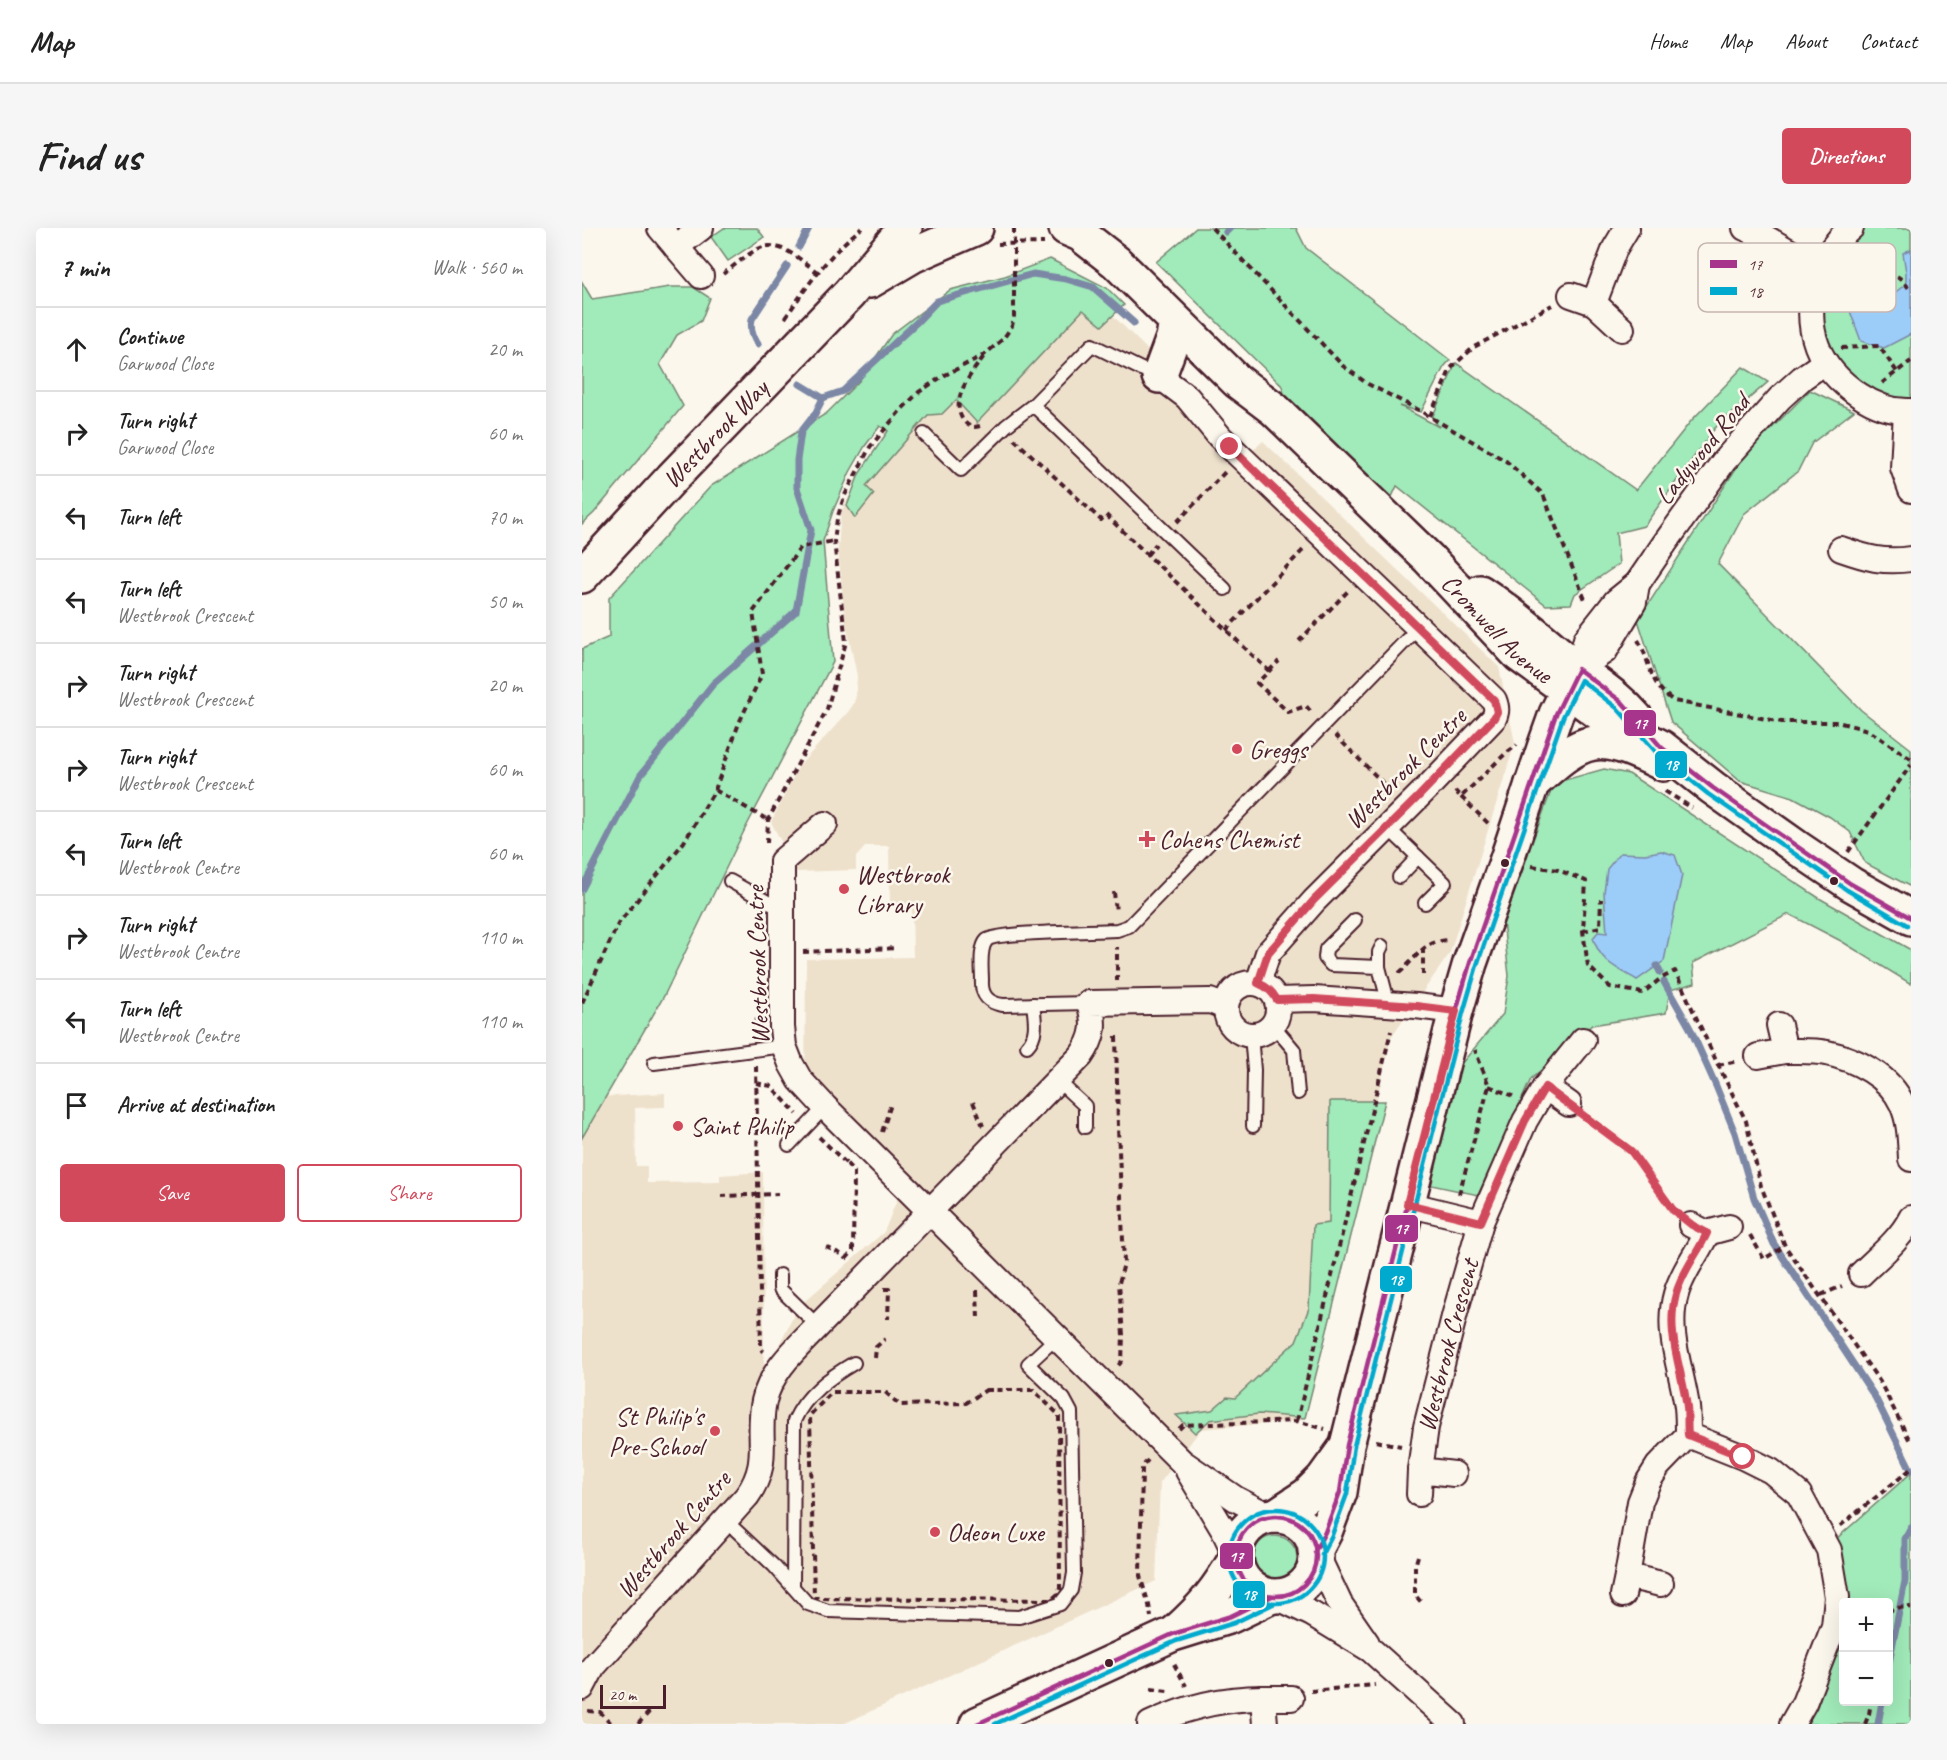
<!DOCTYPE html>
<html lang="en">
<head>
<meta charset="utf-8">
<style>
  body { margin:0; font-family:Caveat,sans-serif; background:#f6f6f6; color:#222 }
  .controls { position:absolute; right:18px; bottom:18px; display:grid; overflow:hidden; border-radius:6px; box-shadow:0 6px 24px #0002 }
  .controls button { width:54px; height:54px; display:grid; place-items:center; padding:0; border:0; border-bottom:2px solid #e0e0e0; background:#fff; color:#222; font:30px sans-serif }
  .scale { position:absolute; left:18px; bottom:15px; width:66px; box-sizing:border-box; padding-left:6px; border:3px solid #4a1f2b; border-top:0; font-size:16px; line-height:21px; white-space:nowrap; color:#4a1f2b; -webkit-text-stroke:4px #fbf7ec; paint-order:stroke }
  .stop { position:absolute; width:18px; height:18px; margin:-14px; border:4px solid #d1495b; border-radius:50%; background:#fff }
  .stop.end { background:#d1495b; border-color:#fff; box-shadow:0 2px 6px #0008 }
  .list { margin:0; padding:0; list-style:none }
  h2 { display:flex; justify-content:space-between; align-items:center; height:78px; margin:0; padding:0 24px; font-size:26px }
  h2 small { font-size:20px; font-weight:400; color:#767676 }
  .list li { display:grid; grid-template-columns:39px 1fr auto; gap:18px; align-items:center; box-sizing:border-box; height:84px; padding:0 24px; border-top:2px solid #e0e0e0 }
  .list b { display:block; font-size:22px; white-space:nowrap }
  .list p { margin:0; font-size:20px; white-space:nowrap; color:#767676 }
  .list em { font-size:20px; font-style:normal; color:#767676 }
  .actions { display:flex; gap:12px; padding:18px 24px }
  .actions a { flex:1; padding:14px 0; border:2px solid #d1495b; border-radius:6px; text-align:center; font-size:21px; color:#d1495b }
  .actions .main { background:#d1495b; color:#fff }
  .icon { flex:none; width:33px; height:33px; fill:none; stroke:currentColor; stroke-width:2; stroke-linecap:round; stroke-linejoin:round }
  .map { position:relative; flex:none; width:1329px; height:1496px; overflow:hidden; border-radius:6px }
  header { display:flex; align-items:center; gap:36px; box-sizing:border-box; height:84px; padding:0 30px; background:#fff; border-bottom:2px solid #e0e0e0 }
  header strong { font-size:28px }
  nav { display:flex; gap:33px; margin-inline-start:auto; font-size:21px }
  .intro { display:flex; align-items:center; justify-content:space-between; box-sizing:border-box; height:144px; padding:0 36px }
  h1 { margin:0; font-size:42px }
  .button { padding:15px 27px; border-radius:6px; background:#d1495b; color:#fff; font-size:21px; font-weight:700 }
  main { display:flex; gap:36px; padding:0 36px }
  aside { flex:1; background:#fff; border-radius:6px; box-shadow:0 6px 24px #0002 }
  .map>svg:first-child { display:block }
</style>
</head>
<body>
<header>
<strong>Map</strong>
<nav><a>Home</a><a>Map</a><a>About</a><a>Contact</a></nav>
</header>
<div class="intro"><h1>Find us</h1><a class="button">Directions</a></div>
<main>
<aside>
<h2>7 min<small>Walk · 560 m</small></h2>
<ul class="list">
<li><svg class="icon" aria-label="ahead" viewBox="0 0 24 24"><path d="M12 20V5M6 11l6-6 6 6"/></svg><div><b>Continue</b><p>Garwood Close</p></div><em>20 m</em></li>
<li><svg class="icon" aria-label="right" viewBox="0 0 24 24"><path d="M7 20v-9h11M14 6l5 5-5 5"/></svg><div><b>Turn right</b><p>Garwood Close</p></div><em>60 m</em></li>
<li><svg class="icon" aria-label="left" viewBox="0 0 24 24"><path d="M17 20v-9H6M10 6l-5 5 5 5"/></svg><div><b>Turn left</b></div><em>70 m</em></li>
<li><svg class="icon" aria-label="left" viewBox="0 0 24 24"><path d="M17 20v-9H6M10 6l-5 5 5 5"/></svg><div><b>Turn left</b><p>Westbrook Crescent</p></div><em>50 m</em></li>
<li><svg class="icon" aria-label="right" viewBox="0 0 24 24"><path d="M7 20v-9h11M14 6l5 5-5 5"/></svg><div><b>Turn right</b><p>Westbrook Crescent</p></div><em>20 m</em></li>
<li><svg class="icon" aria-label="right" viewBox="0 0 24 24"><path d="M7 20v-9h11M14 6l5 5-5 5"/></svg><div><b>Turn right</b><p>Westbrook Crescent</p></div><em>60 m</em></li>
<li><svg class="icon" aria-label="left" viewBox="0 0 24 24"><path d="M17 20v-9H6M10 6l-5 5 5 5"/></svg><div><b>Turn left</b><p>Westbrook Centre</p></div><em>60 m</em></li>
<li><svg class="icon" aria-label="right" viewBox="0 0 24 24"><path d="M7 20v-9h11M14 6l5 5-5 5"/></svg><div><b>Turn right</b><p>Westbrook Centre</p></div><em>110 m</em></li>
<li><svg class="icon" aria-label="left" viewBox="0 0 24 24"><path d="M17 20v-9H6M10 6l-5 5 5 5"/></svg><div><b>Turn left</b><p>Westbrook Centre</p></div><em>110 m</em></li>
<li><svg class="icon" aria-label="arrive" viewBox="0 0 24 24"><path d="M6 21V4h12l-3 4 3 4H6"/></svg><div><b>Arrive at destination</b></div></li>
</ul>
<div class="actions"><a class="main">Save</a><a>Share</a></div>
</aside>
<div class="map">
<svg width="1329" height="1496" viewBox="0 0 1329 1496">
  <rect width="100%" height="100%" fill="#fbf7ec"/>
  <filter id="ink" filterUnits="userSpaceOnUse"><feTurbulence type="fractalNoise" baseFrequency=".0167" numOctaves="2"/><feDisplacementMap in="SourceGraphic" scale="12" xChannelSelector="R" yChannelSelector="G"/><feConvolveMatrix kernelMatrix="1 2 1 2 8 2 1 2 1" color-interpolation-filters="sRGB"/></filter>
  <g filter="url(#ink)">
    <path fill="#eee1cc" d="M505,62L669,224L681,213L917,439L933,515L868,725L809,809L723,1190L715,1193L619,1201L578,1255L574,1353L261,1496H0V870L83,865V879L53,880L54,938H65V955L138,954V947L181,944L182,1147L216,1079L302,1004L316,969L223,863L224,731L331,729L330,679H308L307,618H284L274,629V642L215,644L189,594L217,538L266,484L271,477L274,468L275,448L263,390L256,321L259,284L285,235Z"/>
    <g fill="#a1eab9" stroke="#768472" stroke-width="1.5">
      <path d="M142,0H175L182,9L146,33L129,9Z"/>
      <path d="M614,0H714L724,20L868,132L862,139L839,184L818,178L857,199L850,190L874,135L1054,262L1109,193L1161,139L1186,154L1133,200L1062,298L1034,305L1037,336L993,366L989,376L964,377L815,258L809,271L704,173L700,158L574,34Z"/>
      <path d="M1269,0H1329V183H1324L1243,134L1235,52Z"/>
      <path d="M468,31L525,60L542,77L520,98L501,82L395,195L374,172L360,186L346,187L284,258L292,266L273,290L265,278L277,246L306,203L298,198L283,218L268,244L251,283L241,313L251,434L163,601L82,768L0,910V421L27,409V370L129,258L245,185L277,153L310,106L368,62L423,48Z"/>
      <path d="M0,54L10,71L88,59H111L128,70L119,93L95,107L78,136L101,178L12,285L0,296Z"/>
      <path d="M1228,162L1272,183L1230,215L1216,243L1162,286L1136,336L1279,482L1329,521V659L1283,635L1268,604L1248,589L1211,569L1158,553L1089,494L1056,392L1162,228Z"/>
      <path d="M1022,541L1047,546L1237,670L1329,722V756L1259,713L1207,686L1111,735L1113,755L1088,762L1084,785L1010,797L949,851L896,967L840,955L879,836L921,786L927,748L921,693L972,555Z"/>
      <path d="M748,873H803L723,1190L677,1186L628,1192L613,1205L594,1187L630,1182L645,1169L653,1170L714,1113L727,1080L731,997L747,995Z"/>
      <path d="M1329,1245V1496H1224L1235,1479L1261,1405L1262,1474H1306V1374H1266L1254,1311Z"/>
      <circle cx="693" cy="1330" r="22"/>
    </g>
    <g fill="#9cccf8" stroke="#7b87a6" stroke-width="1.5">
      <path d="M1329,21V106L1302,120L1279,113L1268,83L1279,65L1297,60L1311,66L1324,56V44L1321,25Z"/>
      <path d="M1079,623L1093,627L1100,647L1082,733L1055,752C1034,739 1019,735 1011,710L1016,704L1025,705L1022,665L1025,641L1038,625L1063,626Z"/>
    </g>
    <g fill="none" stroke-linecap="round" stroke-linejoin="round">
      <g stroke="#7b87a6" stroke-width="7">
        <path d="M644,4L648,0"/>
        <path d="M217,19L227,0"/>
        <path d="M176,116C170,108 168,101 170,91L205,38"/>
        <path d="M218,156L241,170"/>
        <path d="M0,661L58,548L131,456L214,383L229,302L215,260V232L219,204L233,186L241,170L261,163L335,94L355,73L451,46L484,51L511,59L552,95"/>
        <path d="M1075,738L1078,744"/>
        <path d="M1082,754L1108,800L1134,858L1153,905L1172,970L1192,1016L1293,1169L1329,1242"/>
        <path d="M1306,1440L1323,1353V1311L1329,1300"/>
        <path d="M1296,1496L1300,1474"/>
      </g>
      <defs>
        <g id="lane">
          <path d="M576,147L559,141L510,117L451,177L643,361"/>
          <path d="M342,206L379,242L424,198L451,177"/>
          <path d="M805,599L836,629L817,649"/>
          <path d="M836,629L863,655L843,675"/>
          <path d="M148,653L200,682"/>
          <path d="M773,692L744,721L743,730L749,737L797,739L807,777"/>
          <path d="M797,739V724L800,718"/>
          <path d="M507,775L421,777C406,775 399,767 400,752C400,741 397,720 405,712C414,704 516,703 535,702L547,698L837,399"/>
          <path d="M691,797L712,822L716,865"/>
          <path d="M669,807L672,842L671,898"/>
          <path d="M445,818C456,807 453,792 451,776"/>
          <path d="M72,835L202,818"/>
          <path d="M476,853L503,878V899"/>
          <path d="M207,917L243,879"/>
          <path d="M198,1047V1061L236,1098"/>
          <path d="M143,1292L192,1338L226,1376L246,1383L437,1389L478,1376L489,1362L492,1345L489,1184L482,1171L446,1136L475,1109"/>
          <path d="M211,1359L212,1193C224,1166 248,1149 272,1135"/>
        </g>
        <g id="street">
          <path d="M78,0L119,48"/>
          <path d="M1163,0L1181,8L1239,42"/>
          <path d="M1269,0C1236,27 1220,78 1235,118C1243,139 1259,155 1277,167C1292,177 1311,184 1329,183"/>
          <path d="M94,19L119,0"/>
          <path d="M989,67L1012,75L1033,20L1045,0"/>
          <path d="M1012,75L1040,101"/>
          <path d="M577,148L605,169L638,209L912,472C915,480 915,483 912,490L848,557L732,673L686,725L676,755"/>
          <path d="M1324,183L1321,240L1329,262"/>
          <path d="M1259,321C1285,330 1301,335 1329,331"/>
          <path d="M996,441L1004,411L1034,373L1055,356L1083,315L1142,233L1198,170L1220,150L1243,134"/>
          <path d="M996,441L1023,423L1052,374L1055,356"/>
          <path d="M243,596L200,633V799L202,818L209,836L218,852L243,879L600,1234L654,1271L689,1289"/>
          <circle cx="670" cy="781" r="26"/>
          <path d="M695,772L732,771L834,778L874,783"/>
          <path d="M1203,823C1217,823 1231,822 1245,825C1273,831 1308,848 1320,876C1328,893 1328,912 1329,931"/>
          <path d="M1176,828L1203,823L1197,797"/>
          <path d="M987,876L963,859L1001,812"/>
          <path d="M825,976L899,994"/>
          <path d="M1109,997L1125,1005L1147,999"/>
          <path d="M1279,1046C1296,1029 1318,1012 1329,990"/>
          <path d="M1106,1207L1161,1229L1189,1243L1217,1266L1247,1322L1255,1369L1252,1398L1222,1475L1210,1496"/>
          <path id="s1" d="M838,1242L844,1199L873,1085L899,994L943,893L963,859"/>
          <path d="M606,1243L642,1303L654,1328"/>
          <path d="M837,1266L838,1242L872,1246"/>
          <path d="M734,1325L758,1376L785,1415"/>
          <path d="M1045,1348L1058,1274L1066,1254L1076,1238L1106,1207C1106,1198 1106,1188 1105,1179C1100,1142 1083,1104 1094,1066C1100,1044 1116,1025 1125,1005"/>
          <path d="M1041,1367L1045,1348L1079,1356"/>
          <path d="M692,1368L730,1386L789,1422L871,1496"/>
          <path d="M0,1460L11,1439L165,1268C190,1233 174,1210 182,1173C189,1142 215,1120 236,1098L499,828C512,810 514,795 507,775L628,773L644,779"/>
          <path d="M568,1496C604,1479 641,1470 681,1470"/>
          <path d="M683,1496L681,1470H709"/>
        </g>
        <g id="secondary">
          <path d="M288,53L332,27L394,0"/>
          <path id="s2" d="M0,348L90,250L267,66L323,0"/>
          <path d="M950,556C1003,507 1015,503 1081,536"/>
          <path d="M693,1288L725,1267L741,1251L762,1222"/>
          <circle cx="694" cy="1328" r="40"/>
          <path d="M733,1323L743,1304L758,1264L765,1217L874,783L888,735L924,634L963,517L974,486L996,441"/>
          <path d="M595,1403C622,1379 636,1361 654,1330"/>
          <path d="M395,1496L591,1406L649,1388L690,1368"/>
        </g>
        <g id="primary">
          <path id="s3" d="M484,0L498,6L534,34L655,153L692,181L846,330L937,427L1028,493L1079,519L1131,560L1217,621L1269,656L1329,690"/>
          <path d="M577,148L591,110L594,94"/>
          <path d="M898,364C932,386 962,414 993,439C1014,456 1036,469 1054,490"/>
        </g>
      </defs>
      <use href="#lane" stroke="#4a1f2b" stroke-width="16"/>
      <use href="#street" stroke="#4a1f2b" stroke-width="28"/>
      <use href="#secondary" stroke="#4a1f2b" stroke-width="38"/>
      <use href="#primary" stroke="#4a1f2b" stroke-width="38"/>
      <g stroke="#4a1f2b" stroke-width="4" stroke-dasharray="6 4.5" stroke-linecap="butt">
        <path d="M630,0L761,138L786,156L833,180L924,233L961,266L1004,374"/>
        <path d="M416,16L462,15"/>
        <path d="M1264,43C1280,38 1307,40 1320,52C1323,55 1326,59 1329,63"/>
        <path d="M141,46C152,38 164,27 176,21C196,10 220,33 235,44"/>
        <path d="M203,90C226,57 247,25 280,0"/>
        <path d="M1259,120L1297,118L1315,144"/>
        <path d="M1300,155L1329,133"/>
        <path d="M848,188L869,140L892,119L970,77"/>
        <path d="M398,198C391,200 386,199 381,192C367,171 390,145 402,128"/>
        <path d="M432,211L519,292L524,287L687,443L675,455L706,484L724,478L730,485"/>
        <path d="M595,294L644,243"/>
        <path d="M565,327L574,316"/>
        <path d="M644,402L723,320"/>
        <path d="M1056,412C1070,436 1066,456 1092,473L1200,494H1255L1286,502L1329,531"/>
        <path d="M717,413L767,362"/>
        <path d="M687,443L697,433"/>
        <path d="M753,507L811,565"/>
        <path d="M133,562L186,592"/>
        <path d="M873,563L879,569L923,526L935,517"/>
        <path d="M1083,563L1110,580"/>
        <path d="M879,569L909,598"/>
        <path d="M185,615L186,592L245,481L264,414L252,313L255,291L262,269L288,219L318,183L337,164L361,148L402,127L421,111L430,98L432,89"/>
        <path d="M1266,624L1329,537"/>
        <path d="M950,638L976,642L1004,653L1001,703L1006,738L1028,759L1061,765L1078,751L1093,743L1136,837L1164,893L1179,958L1203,1018L1298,1154L1329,1215"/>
        <path d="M532,664L534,684"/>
        <path d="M1001,703L1018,699L1019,671"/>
        <path d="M221,724L314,720"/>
        <path d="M817,745C835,730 840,713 867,712"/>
        <path d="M841,747V721"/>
        <path d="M535,753V719"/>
        <path d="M0,775L36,696L102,614L133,562L157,495L180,446L171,384L219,319L252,313"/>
        <path d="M174,807L175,787"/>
        <path d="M534,808L536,900L542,1035L537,1055L541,1107L540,1133L535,1139"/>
        <path d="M1136,837L1156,833"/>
        <path d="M174,838L179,1121L181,1124"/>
        <path d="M174,855L189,858L215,886"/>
        <path d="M907,858L931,868"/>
        <path d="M391,874L401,898"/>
        <path d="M1005,889L1049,923L1068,951L1093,983"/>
        <path d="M300,904L309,876"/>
        <path d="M237,909L266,937"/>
        <path d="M877,966L907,858L893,822"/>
        <path d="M139,968L196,966"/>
        <path d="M1168,1007L1182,1031L1203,1018"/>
        <path d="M244,1019L259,1026L264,1031"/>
        <path d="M264,1031L271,1023L272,944L266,937L268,936"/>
        <path d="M302,1061H307L306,1091"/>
        <path d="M395,1062L396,1091"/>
        <path d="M1239,1067L1260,1058"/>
        <path d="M293,1130L294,1119L303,1111"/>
        <path d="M404,1162H451L477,1187L478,1360L476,1366L469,1372L232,1370L228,1187L250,1164H303L318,1177L384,1175Z"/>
        <path d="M715,1193L809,803"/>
        <path d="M597,1201L601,1197L715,1193L743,1201"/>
        <path d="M794,1213L819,1218"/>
        <path d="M566,1232L560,1239L558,1348L567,1377L569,1389"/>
        <path d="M1258,1298L1329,1241"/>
        <path d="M836,1328L833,1338V1367L839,1374"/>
        <path d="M1306,1384L1313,1380L1329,1379"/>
        <path d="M592,1436L604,1458"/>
        <path d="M569,1461L586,1463"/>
        <path d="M729,1463L793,1457"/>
        <path d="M6,1483L18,1484L30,1496"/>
        <path d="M56,1496L68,1483"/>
        <path d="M1283,1496L1287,1486L1289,1474"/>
      </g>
      <use href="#lane" stroke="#fbf7ec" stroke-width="12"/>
      <use href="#street" stroke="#fbf7ec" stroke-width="24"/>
      <use href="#secondary" stroke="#fbf7ec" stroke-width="33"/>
      <use href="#primary" stroke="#fbf7ec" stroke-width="33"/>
      <path stroke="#4a1f2b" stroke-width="4" stroke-dasharray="6 4.5" stroke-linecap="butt" d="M432,0V89"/>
      <defs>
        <g id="bus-1">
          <circle cx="694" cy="1328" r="40"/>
          <path d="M733,1323L743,1304L758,1264L765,1217L874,783L888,735L974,486L996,441L1040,474L1079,519L1131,560L1269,656L1329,690"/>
          <path d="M395,1496L591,1406L649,1388L690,1368"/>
        </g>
        <g id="bus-2">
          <circle cx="694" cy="1328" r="47"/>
          <path d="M740,1326L750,1307L765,1266L772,1218L881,785L895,737L981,489L999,452L1035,480L1074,524L1126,566L1265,662L1325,697"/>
          <path d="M413,1496L594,1413L652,1395L693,1375"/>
        </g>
      </defs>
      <use href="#bus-1" stroke="#fbf7ec" stroke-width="9"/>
      <use href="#bus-2" stroke="#fbf7ec" stroke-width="9"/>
      <use href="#bus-1" stroke="#a7358b" stroke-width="4.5"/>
      <use href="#bus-2" stroke="#00a9ce" stroke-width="4.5"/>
    </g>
  </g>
  <g fill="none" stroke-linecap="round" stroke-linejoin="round" filter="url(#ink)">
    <path stroke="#d1495b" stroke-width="8" d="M648,219L912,472L915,484L912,490L837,568L732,672L686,725L676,755C685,759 690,763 695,772L732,771L834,778L874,783L825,976L899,994L943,893L963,859L1049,923L1091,982L1110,997L1125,1005C1116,1025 1100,1044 1094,1066C1083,1104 1100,1141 1105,1179C1106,1188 1105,1198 1106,1207L1161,1229"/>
  </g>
  <g fill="#d1495b" stroke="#fbf7ec" stroke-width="2">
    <circle cx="655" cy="521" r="6"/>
    <path d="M562 602h6v6h6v6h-6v6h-6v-6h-6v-6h6z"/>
    <circle cx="262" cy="661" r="6"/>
    <circle cx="96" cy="898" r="6"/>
    <circle cx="133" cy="1203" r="6"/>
    <circle cx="353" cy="1304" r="6"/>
  </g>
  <g fill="#4a1f2b" stroke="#fbf7ec" stroke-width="2">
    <circle cx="923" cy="635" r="5"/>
    <circle cx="1252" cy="653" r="5"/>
    <circle cx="527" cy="1435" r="5"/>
  </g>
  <g text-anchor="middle" stroke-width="5" stroke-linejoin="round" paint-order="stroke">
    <g font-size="26" fill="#4a1f2b" stroke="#fbf7ec">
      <text dy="9" stroke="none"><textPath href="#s2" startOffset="195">Westbrook Way</textPath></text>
      <text transform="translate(1120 221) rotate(-51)" y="9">Ladywood Road</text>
      <text dy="9" stroke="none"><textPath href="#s3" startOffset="590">Cromwell Avenue</textPath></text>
      <text transform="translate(823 540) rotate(-45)" y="9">Westbrook Centre</text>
      <text transform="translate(175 737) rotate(-92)" y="9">Westbrook Centre</text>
      <text dy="9" stroke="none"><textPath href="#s1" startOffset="128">Westbrook Crescent</textPath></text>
      <text transform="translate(91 1306) rotate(-49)" y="9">Westbrook Centre</text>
    </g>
    <g font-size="26" fill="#4a1f2b" stroke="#fbf7ec" text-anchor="start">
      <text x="667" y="530">Greggs</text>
      <text x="577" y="620">Cohens Chemist</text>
      <text x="274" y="655">Westbrook<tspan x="274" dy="30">Library</tspan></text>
      <text x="108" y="907">Saint Philip</text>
      <text x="121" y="1197" text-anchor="end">St Philip's<tspan x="121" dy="30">Pre-School</tspan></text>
      <text x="365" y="1313">Odeon Luxe</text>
    </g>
  </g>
  <rect x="1116" y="15" width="198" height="69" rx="9" fill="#fbf7ec" stroke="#c6b6b2" stroke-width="1.5"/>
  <rect x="1128" y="32" width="27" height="8" fill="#a7358b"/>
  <rect x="1128" y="59" width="27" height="8" fill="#00a9ce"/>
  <g font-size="16" fill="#4a1f2b">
    <text x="1166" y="42">17</text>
    <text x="1166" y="69">18</text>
  </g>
  <g stroke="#fbf7ec" stroke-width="2">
    <rect x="1041" y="481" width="34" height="28" rx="6" fill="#a7358b"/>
    <rect x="1072" y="522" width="34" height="29" rx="6" fill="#00a9ce"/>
    <rect x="802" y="986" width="35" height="29" rx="6" fill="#a7358b"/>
    <rect x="797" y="1037" width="34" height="28" rx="6" fill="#00a9ce"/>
    <rect x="637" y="1314" width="35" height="28" rx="6" fill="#a7358b"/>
    <rect x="650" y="1352" width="34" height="29" rx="6" fill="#00a9ce"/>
  </g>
  <g font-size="16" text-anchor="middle" font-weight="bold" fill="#fff">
    <text x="1058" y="501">17</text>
    <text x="1089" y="542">18</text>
    <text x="819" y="1006">17</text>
    <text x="814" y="1057">18</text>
    <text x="654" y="1334">17</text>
    <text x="667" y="1372">18</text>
  </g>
</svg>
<div class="controls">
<button>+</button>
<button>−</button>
</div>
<div class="scale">20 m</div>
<div class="stop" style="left:1161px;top:1229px"></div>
<div class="stop end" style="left:648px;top:219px"></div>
</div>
</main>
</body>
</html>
